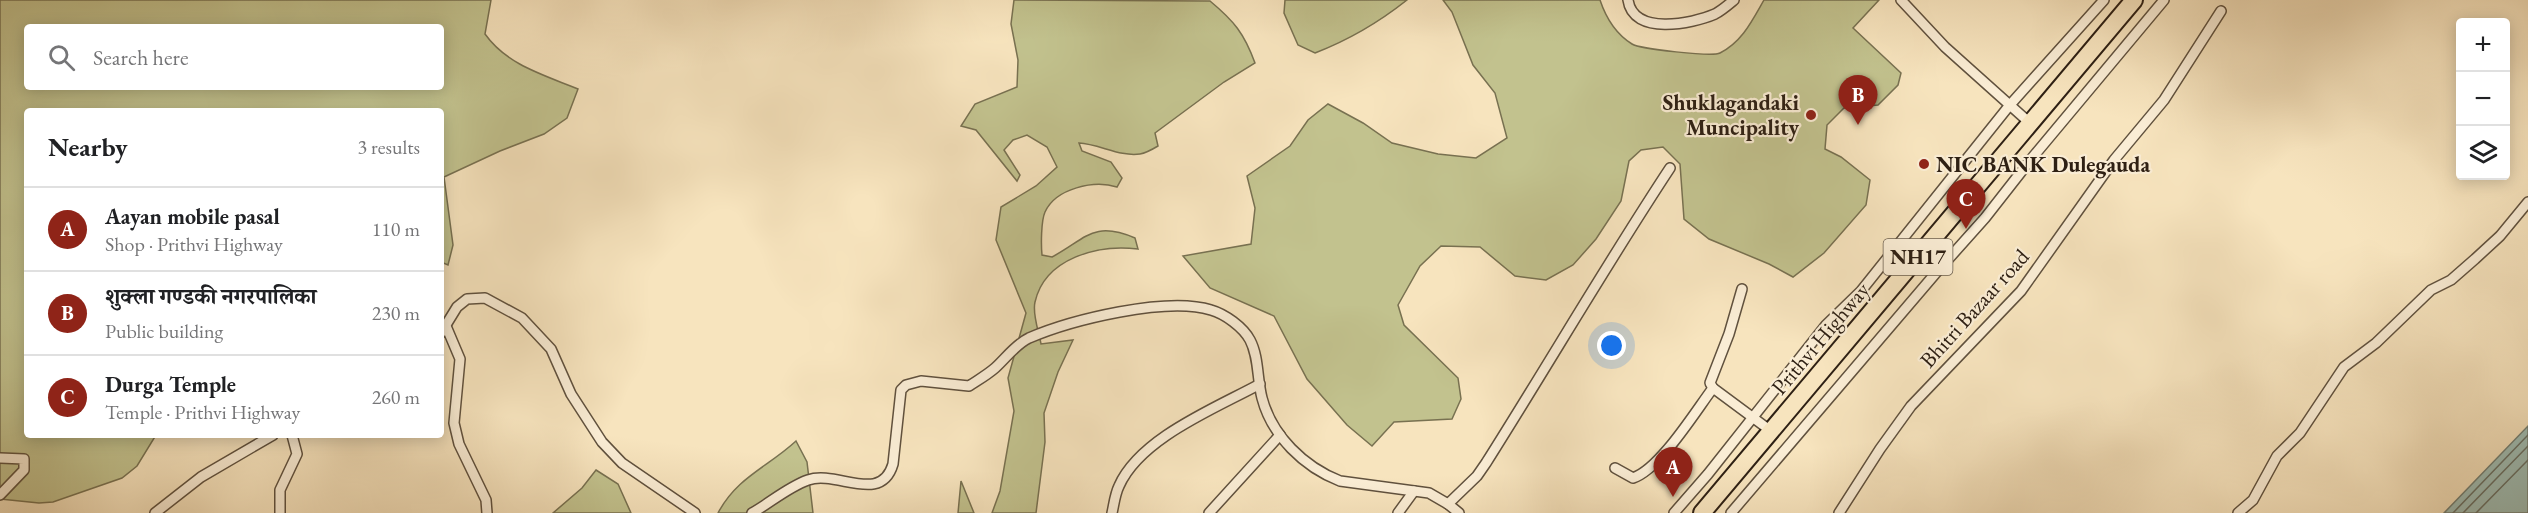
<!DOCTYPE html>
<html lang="en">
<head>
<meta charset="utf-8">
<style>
  body { margin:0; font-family:"EB Garamond","Noto Serif Devanagari",serif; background:#f2f2f2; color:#202124 }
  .controls { position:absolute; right:18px; top:18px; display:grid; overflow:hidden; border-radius:6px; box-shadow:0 3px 15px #0003 }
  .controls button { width:54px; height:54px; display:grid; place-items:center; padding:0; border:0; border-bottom:2px solid #e0e0e0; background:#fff; color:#202124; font:30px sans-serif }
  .you { position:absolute; left:1612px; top:346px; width:21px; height:21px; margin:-15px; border:4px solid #fff; border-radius:50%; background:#1a73e8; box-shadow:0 0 0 9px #1a73e833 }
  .badge { display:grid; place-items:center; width:39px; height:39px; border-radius:50%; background:#8f2418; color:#fff; font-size:20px; font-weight:700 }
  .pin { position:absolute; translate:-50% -50px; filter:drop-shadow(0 2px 3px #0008) }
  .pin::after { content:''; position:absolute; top:32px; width:21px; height:18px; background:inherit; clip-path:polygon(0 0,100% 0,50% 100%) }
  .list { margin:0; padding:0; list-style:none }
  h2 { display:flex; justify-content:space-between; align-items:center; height:78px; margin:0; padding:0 24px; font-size:26px }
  h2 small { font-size:20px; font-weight:400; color:#757577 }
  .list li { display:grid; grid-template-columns:39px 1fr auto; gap:18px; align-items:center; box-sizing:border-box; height:84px; padding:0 24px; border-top:2px solid #e0e0e0 }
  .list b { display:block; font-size:22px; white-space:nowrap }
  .list p { margin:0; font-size:20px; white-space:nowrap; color:#757577 }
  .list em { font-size:20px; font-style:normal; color:#757577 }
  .icon { flex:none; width:33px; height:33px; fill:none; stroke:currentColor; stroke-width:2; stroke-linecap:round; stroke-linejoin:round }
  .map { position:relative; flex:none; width:2528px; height:513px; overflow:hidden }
  .search { position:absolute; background:#fff; box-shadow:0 3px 15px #0003; left:24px; top:24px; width:420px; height:66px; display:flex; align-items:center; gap:15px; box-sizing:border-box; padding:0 21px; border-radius:6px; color:#757577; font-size:22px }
  .panel { position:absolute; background:#fff; box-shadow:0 3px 15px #0003; left:24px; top:108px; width:420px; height:330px; border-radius:6px }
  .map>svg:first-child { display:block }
</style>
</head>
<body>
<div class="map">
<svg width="2528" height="513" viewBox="0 0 2528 513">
  <rect width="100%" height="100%" fill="#f7e4be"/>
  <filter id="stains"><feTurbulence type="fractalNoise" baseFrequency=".00333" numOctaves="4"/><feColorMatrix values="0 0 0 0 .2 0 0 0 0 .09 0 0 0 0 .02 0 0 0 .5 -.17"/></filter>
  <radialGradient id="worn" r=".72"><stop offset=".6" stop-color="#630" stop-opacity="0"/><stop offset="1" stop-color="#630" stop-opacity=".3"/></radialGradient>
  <g fill="#c2c28e" stroke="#787151" stroke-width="1.5" fill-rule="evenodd">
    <path d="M0,0H491L485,34C507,65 544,75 578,89L567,118L544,134L500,151L444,177L453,245L448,265L441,262V111H27V435H156L137,466L122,478L53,502L39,503L0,499ZM27,27H441V87H27Z"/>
    <path d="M1014,0L1210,1C1234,21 1244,33 1255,63L1224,82L1155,133L1158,146C1153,149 1146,153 1140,154C1120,157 1099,144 1079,143L1082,151L1111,162L1122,178L1117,187C1094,180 1056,188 1045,212C1041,221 1041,245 1042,255L1052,257C1086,239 1093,220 1135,238L1138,249C1098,244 1045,258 1035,302C1032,314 1039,332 1041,344L1073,340L1058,372L1044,413L1045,442L1036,513H992L1000,491L1014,411L1008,378L1026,313L996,240L1001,207L1036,186L1057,167L1047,147L1027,135L1013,140L1004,150L1020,175L1017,181L976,130L961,126L975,104L1017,87L1018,60L1011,24Z"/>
    <path d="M1285,0H1407C1378,23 1349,40 1315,53L1298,45L1284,13Z"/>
    <path d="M1443,0H1600C1606,18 1616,34 1632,44C1640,49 1712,57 1720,53C1742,42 1752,21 1764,0H1879L1853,28L1901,73L1898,85L1878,105L1844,108L1827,125L1825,149L1841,157L1870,180L1866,205L1824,253L1793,277L1769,264L1709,239L1684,219L1680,164L1663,147L1641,150L1629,161L1621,201L1596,239L1573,265L1546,280L1515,276L1480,247L1441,246L1420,266L1398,305L1404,325L1458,378L1461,399L1452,419L1394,422L1372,446L1347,425L1307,379L1274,316L1210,288L1183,256L1251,244L1255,208L1247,176L1290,146L1308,120L1328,104L1363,123L1392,143L1438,154L1476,158L1507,138L1495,93L1473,65L1452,12Z"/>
    <path d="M796,441L807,462L813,513H718C737,477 768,467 796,441Z"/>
    <path d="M596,470L618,484L631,513H553L582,488Z"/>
    <path d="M961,481L974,513H958Z"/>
  </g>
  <path fill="#9ebeb6" stroke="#717f75" stroke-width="1.5" d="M2528,426V513H2444Z"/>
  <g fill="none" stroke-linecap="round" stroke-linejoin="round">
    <g stroke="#666f65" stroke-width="1.5">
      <path d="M2453,513L2528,435"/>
      <path d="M2463,513L2528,446"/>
      <path d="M2476,513L2528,460"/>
    </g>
    <defs>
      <g id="street">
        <path d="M1628,0C1633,36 1692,24 1715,14C1721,11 1728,5 1734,0"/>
        <path d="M1901,0L1945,47L2031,124"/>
        <path d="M1742,289L1729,334L1710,383L1713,388L1771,431"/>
        <path d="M446,326L460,359L454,423L459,444L486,500L487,513"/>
        <path d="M441,333L457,307L467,299L485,298L522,318L551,349L571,394L602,442L622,463L695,513"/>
        <path d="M0,458L24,459V470L0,495"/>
        <path d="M1615,468L1633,478C1660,469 1695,412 1713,388"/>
        <path d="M1448,504L1477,476L1486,463C1548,365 1606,265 1670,168"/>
        <path d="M155,513L201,477L273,435"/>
        <path d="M280,513V490L297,454L292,435"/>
        <path d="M752,513C770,503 788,487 808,480C837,470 881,505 893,464L901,390L906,385L921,381L969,386C978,380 987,375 995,368C1006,358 1016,344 1029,338C1071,320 1167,296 1211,310C1225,314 1243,327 1250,340C1259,357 1257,379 1262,398C1272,436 1304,467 1340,481L1429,493L1448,504L1459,513"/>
        <path d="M1112,513C1114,504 1115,494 1119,486C1140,438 1216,408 1260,384"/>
        <path d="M1209,513L1280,435"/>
        <path d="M1398,513L1414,491"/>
        <path d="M1674,513L1708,474L1826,325L1861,291L2009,106L2104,0"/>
        <path d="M1731,513L1935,274L1985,218L2032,158L2164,0"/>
        <path d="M1839,513L1880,449L1911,406L2021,291L2114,160L2164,100L2221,11"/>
        <path d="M2238,513L2253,500L2277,456L2300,433L2344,367L2376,343L2431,290L2451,280L2475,259L2500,236L2528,202"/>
      </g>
      <path id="highway" d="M1702,513L2134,0"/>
    </defs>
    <use href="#street" stroke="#60513e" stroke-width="12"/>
    <use href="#highway" stroke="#2e2014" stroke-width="20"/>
    <use href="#street" stroke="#faedd5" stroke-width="9"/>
    <use href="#highway" stroke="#f7e4be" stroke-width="16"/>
  </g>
  <g fill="#8f2418" stroke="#faedd5" stroke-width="2">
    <circle cx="1811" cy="115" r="6"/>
    <circle cx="1924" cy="164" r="6"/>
  </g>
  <g text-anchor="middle" stroke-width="4.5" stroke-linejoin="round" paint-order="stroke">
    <rect fill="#faedd5" stroke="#6b5e4e" stroke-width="1.5" x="1883.5" y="239" width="69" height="36" rx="4.5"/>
    <g font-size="21" font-weight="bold" fill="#2e2014">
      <text x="1918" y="264">NH17</text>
    </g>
    <g font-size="22" font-weight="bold" fill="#2e2014" stroke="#faedd5" text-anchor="end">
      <text x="1799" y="110">Shuklagandaki<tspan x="1799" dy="25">Muncipality</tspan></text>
      <text x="1936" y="172" text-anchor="start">NIC BANK Dulegauda</text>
    </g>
    <g font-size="22" fill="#2e2014" stroke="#faedd5">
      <text transform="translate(1974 308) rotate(-48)" y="8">Bhitri Bazaar road</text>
      <text transform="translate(1820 338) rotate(-50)" y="8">Prithvi Highway</text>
    </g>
  </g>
  <rect width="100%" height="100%" filter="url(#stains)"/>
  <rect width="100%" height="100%" fill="url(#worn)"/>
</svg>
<div class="controls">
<button>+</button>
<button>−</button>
<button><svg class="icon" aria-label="layers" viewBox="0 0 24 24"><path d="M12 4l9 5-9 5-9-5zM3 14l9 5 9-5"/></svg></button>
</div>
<div class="you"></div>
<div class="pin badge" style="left:1673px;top:497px">A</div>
<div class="pin badge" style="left:1858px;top:125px">B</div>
<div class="pin badge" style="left:1966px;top:229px">C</div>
<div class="search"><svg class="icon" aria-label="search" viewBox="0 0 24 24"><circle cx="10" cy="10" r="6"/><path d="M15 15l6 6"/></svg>Search here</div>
<section class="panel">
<h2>Nearby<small>3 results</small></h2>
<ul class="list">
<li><span class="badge">A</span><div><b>Aayan mobile pasal</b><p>Shop · Prithvi Highway</p></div><em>110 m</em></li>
<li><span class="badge">B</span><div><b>शुक्ला गण्डकी नगरपालिका</b><p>Public building</p></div><em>230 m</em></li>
<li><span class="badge">C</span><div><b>Durga Temple</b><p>Temple · Prithvi Highway</p></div><em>260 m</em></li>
</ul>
</section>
</div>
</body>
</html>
